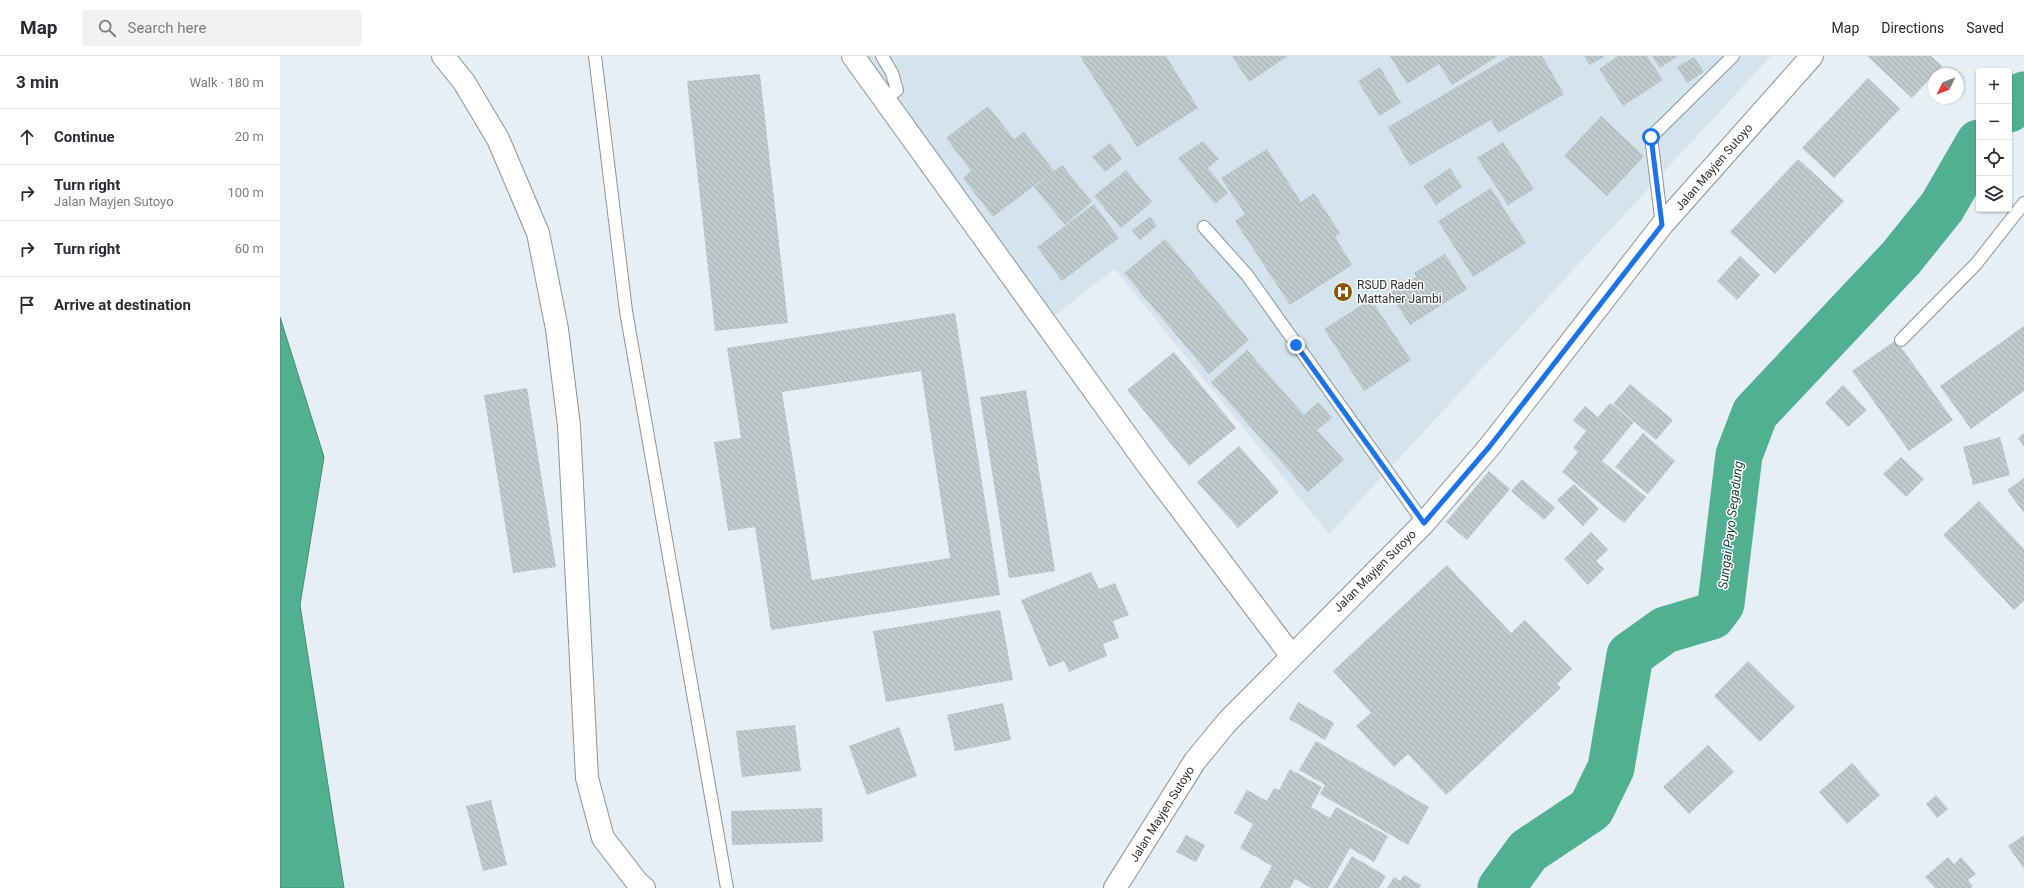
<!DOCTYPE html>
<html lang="en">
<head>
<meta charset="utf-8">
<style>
  body { margin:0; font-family:Roboto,sans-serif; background:#f2f2f3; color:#2b2b33 }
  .controls { position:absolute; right:12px; top:12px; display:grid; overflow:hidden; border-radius:4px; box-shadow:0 1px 3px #0004 }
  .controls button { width:36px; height:36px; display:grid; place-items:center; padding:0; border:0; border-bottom:1px solid #e1e1e2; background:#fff; color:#2b2b33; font:20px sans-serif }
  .compass { position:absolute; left:1648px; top:12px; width:36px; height:36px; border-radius:50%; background:#fff; box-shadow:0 1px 3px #0004; rotate:227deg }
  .stop { position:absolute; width:12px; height:12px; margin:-9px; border:3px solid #1a73e8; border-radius:50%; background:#fff }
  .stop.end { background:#1a73e8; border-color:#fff; box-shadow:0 1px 4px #0008 }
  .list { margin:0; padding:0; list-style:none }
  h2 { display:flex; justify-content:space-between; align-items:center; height:52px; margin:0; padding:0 16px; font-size:17px }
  h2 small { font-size:13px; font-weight:400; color:#7c7c81 }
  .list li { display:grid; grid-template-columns:26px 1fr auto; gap:12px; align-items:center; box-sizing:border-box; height:56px; padding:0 16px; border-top:1px solid #e1e1e2 }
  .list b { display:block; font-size:15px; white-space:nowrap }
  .list p { margin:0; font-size:13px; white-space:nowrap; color:#7c7c81 }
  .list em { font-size:13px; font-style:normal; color:#7c7c81 }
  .icon { flex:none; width:22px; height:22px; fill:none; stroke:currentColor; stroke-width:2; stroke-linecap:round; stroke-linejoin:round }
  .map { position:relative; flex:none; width:1744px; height:832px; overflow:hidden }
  header { display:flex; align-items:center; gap:24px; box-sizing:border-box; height:56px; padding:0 20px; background:#fff; border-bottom:1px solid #e1e1e2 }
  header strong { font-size:19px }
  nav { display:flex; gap:22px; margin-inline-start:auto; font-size:14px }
  .search { width:280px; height:36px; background:#f2f2f3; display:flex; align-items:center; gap:10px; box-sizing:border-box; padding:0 14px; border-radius:4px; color:#7c7c81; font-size:15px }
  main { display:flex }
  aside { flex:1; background:#fff }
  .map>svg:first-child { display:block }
</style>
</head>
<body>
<header>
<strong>Map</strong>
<div class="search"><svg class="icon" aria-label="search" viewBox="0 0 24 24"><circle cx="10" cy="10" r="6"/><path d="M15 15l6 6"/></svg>Search here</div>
<nav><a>Map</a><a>Directions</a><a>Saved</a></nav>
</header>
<main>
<aside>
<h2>3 min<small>Walk · 180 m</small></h2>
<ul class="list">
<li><svg class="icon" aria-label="ahead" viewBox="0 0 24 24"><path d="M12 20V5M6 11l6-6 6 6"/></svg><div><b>Continue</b></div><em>20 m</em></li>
<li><svg class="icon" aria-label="right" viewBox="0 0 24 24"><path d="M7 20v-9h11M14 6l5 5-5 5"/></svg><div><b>Turn right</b><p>Jalan Mayjen Sutoyo</p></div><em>100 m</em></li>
<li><svg class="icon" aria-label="right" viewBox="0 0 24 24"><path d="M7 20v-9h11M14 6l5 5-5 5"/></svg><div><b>Turn right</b></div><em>60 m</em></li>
<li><svg class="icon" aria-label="arrive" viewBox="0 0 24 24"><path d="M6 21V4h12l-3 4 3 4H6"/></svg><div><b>Arrive at destination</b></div></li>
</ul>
</aside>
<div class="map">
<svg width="1744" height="832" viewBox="0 0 1744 832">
  <defs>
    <pattern id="building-back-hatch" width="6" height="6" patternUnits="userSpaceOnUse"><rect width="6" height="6" fill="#becacb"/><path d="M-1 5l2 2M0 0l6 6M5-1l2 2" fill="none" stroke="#a4aeaf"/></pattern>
  </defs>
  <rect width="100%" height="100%" fill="#e6eff5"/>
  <path fill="#d3e4ef" d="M584,0H1491L1049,478L835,213L775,259Z"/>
  <path fill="#51b091" stroke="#478a75" d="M0,261L44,401L20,549L64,832H0Z"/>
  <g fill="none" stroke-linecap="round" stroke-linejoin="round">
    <g stroke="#51b091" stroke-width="47">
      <path d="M1729,53L1744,39"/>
      <path d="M1221,832L1248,795L1311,753L1331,712L1350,599L1385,574L1432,560L1441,548L1459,399L1475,357L1621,202L1662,151L1699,87"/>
    </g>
  </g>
  <g fill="url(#building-back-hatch)" fill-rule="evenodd">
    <path d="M800,0H886L918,52L857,91Z"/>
    <path d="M952,0H1008L969,26Z"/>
    <path d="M1110,0H1218L1172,29L1159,8L1127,28Z"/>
    <path d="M1230,0H1262L1284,38L1218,77L1211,64L1130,110L1108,71Z"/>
    <path d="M1304,0H1325L1310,9Z"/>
    <path d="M1338,0H1367L1383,24L1343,50L1319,13Z"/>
    <path d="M1372,0H1398L1380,12Z"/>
    <path d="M1587,0H1651L1662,10L1632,42Z"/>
    <path d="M1414,1L1424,16L1407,27L1397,11Z"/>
    <path d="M1100,11L1121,47L1099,60L1078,25Z"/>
    <path d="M480,18L508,267L435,275L407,25Z"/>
    <path d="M1588,22L1620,53L1554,122L1522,92Z"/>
    <path d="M708,50L734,83L744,76L774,115L782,109L812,146L785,169L754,131L771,117L713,161L683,122L691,115L666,82Z"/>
    <path d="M1321,60L1364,100L1327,140L1284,100Z"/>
    <path d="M923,85L939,103L928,112L948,137L935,148L898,102Z"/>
    <path d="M1223,86L1254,133L1228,149L1197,102Z"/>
    <path d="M830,87L842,103L825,116L812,101Z"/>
    <path d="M987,93L1021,146L1034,137L1060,177L1055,181L1072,209L1010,249L955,165L965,158L941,122Z"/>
    <path d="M1518,103L1564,145L1495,218L1450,176Z"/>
    <path d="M1170,112L1182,131L1156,149L1143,130Z"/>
    <path d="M846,114L872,146L841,172L814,140Z"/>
    <path d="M1211,132L1246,187L1193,221L1158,165Z"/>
    <path d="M814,148L839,182L782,225L757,191Z"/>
    <path d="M870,161L877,170L860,184L852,174Z"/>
    <path d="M885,183L969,284L929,318L844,217Z"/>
    <path d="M1165,198L1187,233L1130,269L1109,237L1136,221L1134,217Z"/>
    <path d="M1460,200L1480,219L1457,244L1437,225Z"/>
    <path d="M1091,243L1131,304L1084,335L1044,273Z"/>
    <path d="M675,257L720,539L491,574L475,471L448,475L434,386L461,382L447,292ZM641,315L670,502L532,524L502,336Z"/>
    <path d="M1744,270V335L1691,373L1660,330Z"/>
    <path d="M1616,284L1673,364L1629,395L1572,315Z"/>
    <path d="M967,294L1024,359L1038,346L1052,362L1037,374L1064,404L1028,436L931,326Z"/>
    <path d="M894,296L956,372L909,410L847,334Z"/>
    <path d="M1350,328L1393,364L1376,384L1333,348Z"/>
    <path d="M1563,329L1587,354L1568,371L1545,347Z"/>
    <path d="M247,332L276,511L233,517L204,339Z"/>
    <path d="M746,334L775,515L729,522L700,341Z"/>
    <path d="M1330,347L1354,366L1322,405L1366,441L1344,467L1282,416L1298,396L1293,392L1306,375L1293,364L1305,350L1318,361Z"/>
    <path d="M1363,377L1395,405L1368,438L1335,411Z"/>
    <path d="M1744,377V391L1738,382Z"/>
    <path d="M1720,381L1730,419L1693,429L1683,391Z"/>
    <path d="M959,390L999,436L958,472L917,426Z"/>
    <path d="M1621,401L1644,423L1626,441L1603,418Z"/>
    <path d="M1209,415L1230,433L1187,484L1166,466Z"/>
    <path d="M1744,422V457L1727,434Z"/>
    <path d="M1242,423L1275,452L1264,464L1231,435Z"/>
    <path d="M1294,428L1319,453L1303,470L1277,444Z"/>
    <path d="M1699,445L1744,493V545L1734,554L1663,479Z"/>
    <path d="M1311,476L1328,494L1316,505L1324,513L1308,529L1284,503Z"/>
    <path d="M1167,509L1231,577L1245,564L1292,613L1277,628L1281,632L1166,739L1128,698L1114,711L1076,670L1091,657L1053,615Z"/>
    <path d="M811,516L819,533L835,527L849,559L833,565L839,582L823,588L827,600L789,616L784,605L769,611L741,544Z"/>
    <path d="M720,554L733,624L606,646L593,575Z"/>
    <path d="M1468,605L1515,651L1480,686L1434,640Z"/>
    <path d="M1018,646L1054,667L1045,684L1009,663Z"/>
    <path d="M723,647L731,684L675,695L667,659Z"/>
    <path d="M515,669L521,715L462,721L456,675Z"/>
    <path d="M619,671L637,720L587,739L569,690Z"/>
    <path d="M1036,685L1149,751L1128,789L1040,738L1045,729L1019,714Z"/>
    <path d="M1428,689L1454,716L1409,758L1383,731Z"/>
    <path d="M1572,707L1600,739L1567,768L1539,736Z"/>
    <path d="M1010,713L1042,731L1031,751L1050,762L1056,751L1108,780L1094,806L1070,792L1048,832H1031L1015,823L1010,832H980L992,810L960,792L973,768L954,757L967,734L987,745L994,732L999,734Z"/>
    <path d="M1656,739L1668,753L1657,762L1646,748Z"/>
    <path d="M211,744L227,809L203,815L186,750Z"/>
    <path d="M542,752L543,786L452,789L451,755Z"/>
    <path d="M906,779L925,789L916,806L896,796Z"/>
    <path d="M1744,779V813L1728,790Z"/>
    <path d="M1072,800L1106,820L1099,832H1053Z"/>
    <path d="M1668,801L1674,808L1681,801L1696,818L1688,824L1693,830L1691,832H1655L1645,821Z"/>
    <path d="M1124,819L1141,829L1140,832H1107L1114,821L1120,825Z"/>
  </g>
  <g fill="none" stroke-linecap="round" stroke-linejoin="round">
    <defs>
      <g id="lane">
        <path d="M315,0L346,255L447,832"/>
        <path d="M602,0L612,17L617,34L604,43"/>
        <path d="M1382,169L1371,81L1453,0"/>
        <path d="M924,171L967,219L1144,467"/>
        <path d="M1621,284L1696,208L1744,147"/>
      </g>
      <path id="street" d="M573,0L870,412L1011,599"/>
      <g id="secondary">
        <path d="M163,0L184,26L218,83L258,177L277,273L289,370L307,722L323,782L357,826L364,832"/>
        <path d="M835,832L915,705L947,666L1144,467L1210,390L1382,169L1532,0"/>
      </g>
    </defs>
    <use href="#lane" stroke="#8b9499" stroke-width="14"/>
    <use href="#street" stroke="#8b9499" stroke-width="24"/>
    <use href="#secondary" stroke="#8b9499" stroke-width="24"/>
    <use href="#lane" stroke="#fff" stroke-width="12"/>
    <use href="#street" stroke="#fff" stroke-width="22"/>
    <use href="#secondary" stroke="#fff" stroke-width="22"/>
  </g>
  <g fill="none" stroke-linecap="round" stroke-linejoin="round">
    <path stroke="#1a73e8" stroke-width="5" d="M1016,289L1144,467L1210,390L1382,169L1371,81"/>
  </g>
  <defs>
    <symbol id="hospital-disc" viewBox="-11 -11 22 22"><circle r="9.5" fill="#895501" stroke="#fff"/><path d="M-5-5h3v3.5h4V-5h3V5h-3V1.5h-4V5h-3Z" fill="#fff"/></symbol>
  </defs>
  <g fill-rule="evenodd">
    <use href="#hospital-disc" x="1052" y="225" width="22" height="22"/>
  </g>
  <g text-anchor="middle" stroke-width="3" stroke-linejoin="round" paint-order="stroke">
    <g font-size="12" fill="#2f3235" stroke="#fff">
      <text transform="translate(1434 111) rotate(-49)" y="4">Jalan Mayjen Sutoyo</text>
      <text transform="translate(1095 515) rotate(-45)" y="4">Jalan Mayjen Sutoyo</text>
      <text transform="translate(882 758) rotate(-58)" y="4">Jalan Mayjen Sutoyo</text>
    </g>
    <g font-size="12" fill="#2f3235" stroke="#fff" text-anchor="start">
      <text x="1077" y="233">RSUD Raden<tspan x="1077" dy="14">Mattaher Jambi</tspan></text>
    </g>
    <g font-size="13" font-style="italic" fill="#174134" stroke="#fff">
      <text transform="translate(1450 469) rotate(-83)" y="5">Sungai Payo Segadung</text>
    </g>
  </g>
</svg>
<div class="controls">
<button>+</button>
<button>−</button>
<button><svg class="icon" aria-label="locate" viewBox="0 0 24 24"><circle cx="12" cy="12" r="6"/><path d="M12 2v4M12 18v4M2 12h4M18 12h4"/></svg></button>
<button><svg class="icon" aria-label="layers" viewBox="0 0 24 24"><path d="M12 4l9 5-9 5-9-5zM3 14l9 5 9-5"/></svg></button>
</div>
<svg class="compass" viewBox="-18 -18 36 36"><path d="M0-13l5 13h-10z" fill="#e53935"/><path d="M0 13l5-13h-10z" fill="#7c7c81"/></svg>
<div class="stop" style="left:1371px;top:81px"></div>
<div class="stop end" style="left:1016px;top:289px"></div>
</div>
</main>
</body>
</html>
